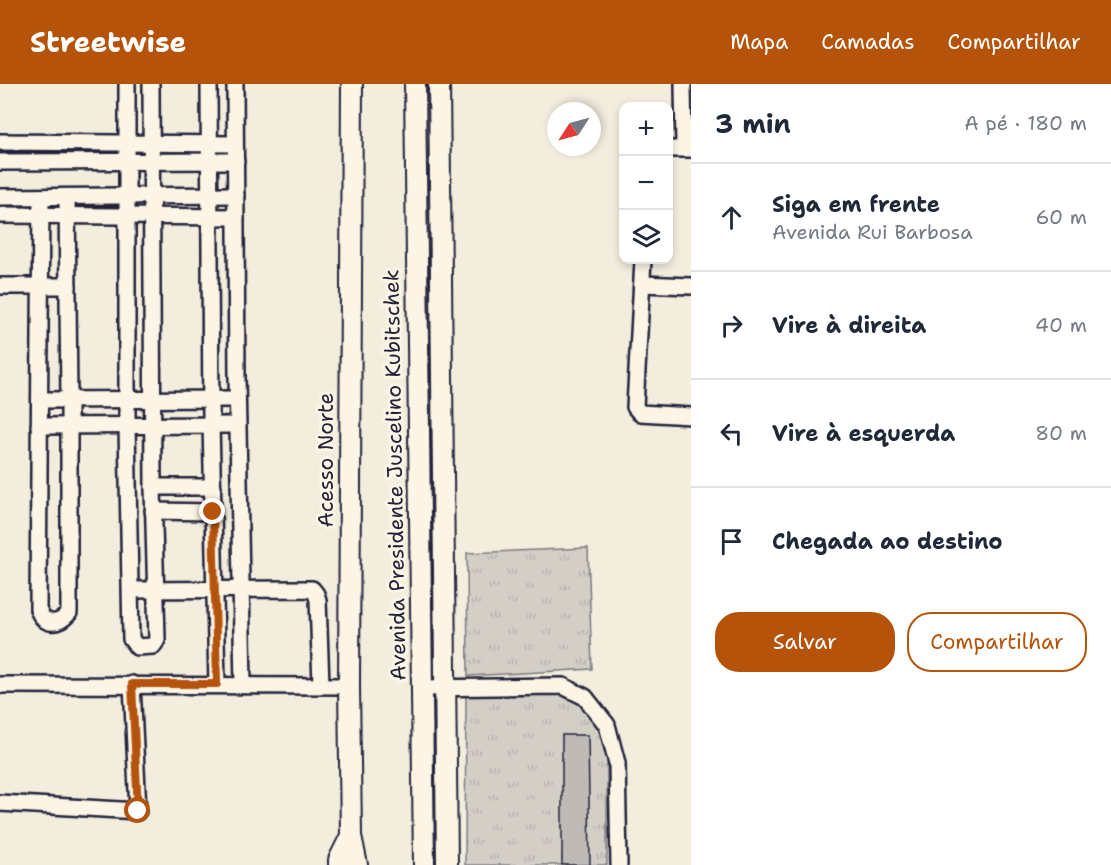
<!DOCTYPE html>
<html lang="pt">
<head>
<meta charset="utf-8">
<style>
  body { margin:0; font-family:"Shantell Sans",sans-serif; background:#f6f6f7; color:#1f2937 }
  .controls { position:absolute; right:18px; top:18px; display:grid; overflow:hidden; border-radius:12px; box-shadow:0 3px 9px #0003 }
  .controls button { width:54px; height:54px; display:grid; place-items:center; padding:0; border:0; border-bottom:2px solid #e0e1e3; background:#fff; color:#1f2937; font:30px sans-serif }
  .compass { position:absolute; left:547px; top:18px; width:54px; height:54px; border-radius:50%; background:#fff; box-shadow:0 3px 9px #0003; rotate:234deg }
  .stop { position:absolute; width:18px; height:18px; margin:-14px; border:4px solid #b45309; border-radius:50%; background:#fff }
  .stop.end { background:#b45309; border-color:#fff; box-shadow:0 2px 6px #0008 }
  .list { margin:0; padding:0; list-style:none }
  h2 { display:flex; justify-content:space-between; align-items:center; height:78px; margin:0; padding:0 24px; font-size:26px }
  h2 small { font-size:20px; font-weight:400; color:#747a83 }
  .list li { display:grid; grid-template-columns:39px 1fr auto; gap:18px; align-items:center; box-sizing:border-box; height:108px; padding:0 24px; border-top:2px solid #e0e1e3 }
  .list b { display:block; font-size:22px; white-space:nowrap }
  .list p { margin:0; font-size:20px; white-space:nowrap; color:#747a83 }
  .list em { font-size:20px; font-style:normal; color:#747a83 }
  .actions { display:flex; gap:12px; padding:18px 24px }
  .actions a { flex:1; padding:14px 0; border:2px solid #b45309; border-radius:24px; text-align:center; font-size:21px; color:#b45309 }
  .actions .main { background:#b45309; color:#fff }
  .icon { flex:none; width:33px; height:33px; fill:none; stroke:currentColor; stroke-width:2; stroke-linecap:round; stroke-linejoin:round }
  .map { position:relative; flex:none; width:691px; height:781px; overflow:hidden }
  header { display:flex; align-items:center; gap:36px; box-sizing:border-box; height:84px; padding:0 30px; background:#b45309; color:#fff }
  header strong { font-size:28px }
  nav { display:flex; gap:33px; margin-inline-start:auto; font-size:21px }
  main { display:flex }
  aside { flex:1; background:#fff }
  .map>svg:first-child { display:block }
</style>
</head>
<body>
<header>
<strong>Streetwise</strong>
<nav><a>Mapa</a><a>Camadas</a><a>Compartilhar</a></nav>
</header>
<main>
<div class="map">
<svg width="691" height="781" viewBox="0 0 691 781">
  <defs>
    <pattern id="park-tufts" width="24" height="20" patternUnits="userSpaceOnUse" patternTransform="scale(1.5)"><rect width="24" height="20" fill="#d4cfc6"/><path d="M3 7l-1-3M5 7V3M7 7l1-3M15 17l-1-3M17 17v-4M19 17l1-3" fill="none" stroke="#b6b1ab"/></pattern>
  </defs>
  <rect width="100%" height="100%" fill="#f3edde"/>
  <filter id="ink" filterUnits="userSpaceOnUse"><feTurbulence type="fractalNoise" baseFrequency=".0167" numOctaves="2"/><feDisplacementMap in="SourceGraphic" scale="12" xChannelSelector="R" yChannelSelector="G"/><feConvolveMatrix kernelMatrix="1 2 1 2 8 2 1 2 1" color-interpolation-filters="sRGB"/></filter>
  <g filter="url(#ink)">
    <g fill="url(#park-tufts)" stroke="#7b7880" stroke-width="1.5">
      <path d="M588,464L592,585L468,592L467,469Z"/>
      <path d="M563,610L580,617L601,640L607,667V781H465L466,612Z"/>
    </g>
    <path fill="#bfbab6" stroke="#22223b" stroke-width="1.5" d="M562,651H588L590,781H562Z"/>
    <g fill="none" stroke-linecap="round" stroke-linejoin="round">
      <defs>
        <g id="minor">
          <path d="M127,0V342L131,555L137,563L153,562L157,556L153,403L151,0"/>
          <path d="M209,0L211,340L217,600"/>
          <path d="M235,0L237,293L243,601"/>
          <path d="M683,0L684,65H691"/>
          <path d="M0,58L235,60"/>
          <path d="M668,65H684"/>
          <path d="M0,78L236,77"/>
          <path d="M0,113L236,111"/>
          <path d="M41,113L38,525C44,542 58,542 69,529V315L67,113"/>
          <path d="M0,131L236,133"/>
          <path d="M643,176L635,323L640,329L691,332"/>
          <path d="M642,200L691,202"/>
          <path d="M0,202H68"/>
          <path d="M40,316L237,315"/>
          <path d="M39,342L238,341"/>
          <path d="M153,403H213"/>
          <path d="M153,427L213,428"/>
          <path d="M131,506L312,505L316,510L318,516L321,601"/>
          <path d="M0,601L349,602"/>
          <path d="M421,604L563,602L585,613L607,641L617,679L619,781"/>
          <path d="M0,719L138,727L132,600"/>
        </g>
        <g id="major">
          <path d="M352,0L349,602L351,752L357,781"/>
          <path d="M415,0L424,781"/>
          <path d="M439,0L447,781"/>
          <path d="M339,781V776L351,752"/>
        </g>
      </defs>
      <use href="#minor" stroke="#22223b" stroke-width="20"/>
      <use href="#major" stroke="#22223b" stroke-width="24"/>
      <use href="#minor" stroke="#fcf5e5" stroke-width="15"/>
      <use href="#major" stroke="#fcf5e5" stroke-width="20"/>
    </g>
  </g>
  <g fill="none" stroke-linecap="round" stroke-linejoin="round" filter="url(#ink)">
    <path stroke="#b45309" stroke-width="8" d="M138,727L132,600H217L213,428"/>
  </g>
  <g text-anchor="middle" stroke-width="6" stroke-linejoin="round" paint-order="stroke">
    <g font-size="21" fill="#22223b" stroke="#fcf5e5">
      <text transform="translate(326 376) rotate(-90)" y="7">Acesso Norte</text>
      <text transform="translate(395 391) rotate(-91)" y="7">Avenida Presidente Juscelino Kubitschek</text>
    </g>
  </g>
</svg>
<div class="controls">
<button>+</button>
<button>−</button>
<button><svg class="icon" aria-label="layers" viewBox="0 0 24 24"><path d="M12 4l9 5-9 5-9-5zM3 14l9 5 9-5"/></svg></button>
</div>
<svg class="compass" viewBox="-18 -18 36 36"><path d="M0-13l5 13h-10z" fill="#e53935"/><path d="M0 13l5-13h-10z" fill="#747a83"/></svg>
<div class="stop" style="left:138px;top:727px"></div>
<div class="stop end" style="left:213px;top:428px"></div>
</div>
<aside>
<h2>3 min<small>A pé · 180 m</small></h2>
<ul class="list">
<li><svg class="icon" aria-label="ahead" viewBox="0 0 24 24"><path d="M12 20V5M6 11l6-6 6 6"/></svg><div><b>Siga em frente</b><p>Avenida Rui Barbosa</p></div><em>60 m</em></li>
<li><svg class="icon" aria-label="right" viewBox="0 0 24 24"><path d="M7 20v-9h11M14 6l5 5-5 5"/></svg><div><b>Vire à direita</b></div><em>40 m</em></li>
<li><svg class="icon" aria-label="left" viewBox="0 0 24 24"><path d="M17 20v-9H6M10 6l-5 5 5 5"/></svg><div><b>Vire à esquerda</b></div><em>80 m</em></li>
<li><svg class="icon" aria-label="arrive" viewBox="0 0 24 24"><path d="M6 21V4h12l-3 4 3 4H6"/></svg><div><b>Chegada ao destino</b></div></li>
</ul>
<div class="actions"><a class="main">Salvar</a><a>Compartilhar</a></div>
</aside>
</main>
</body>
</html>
